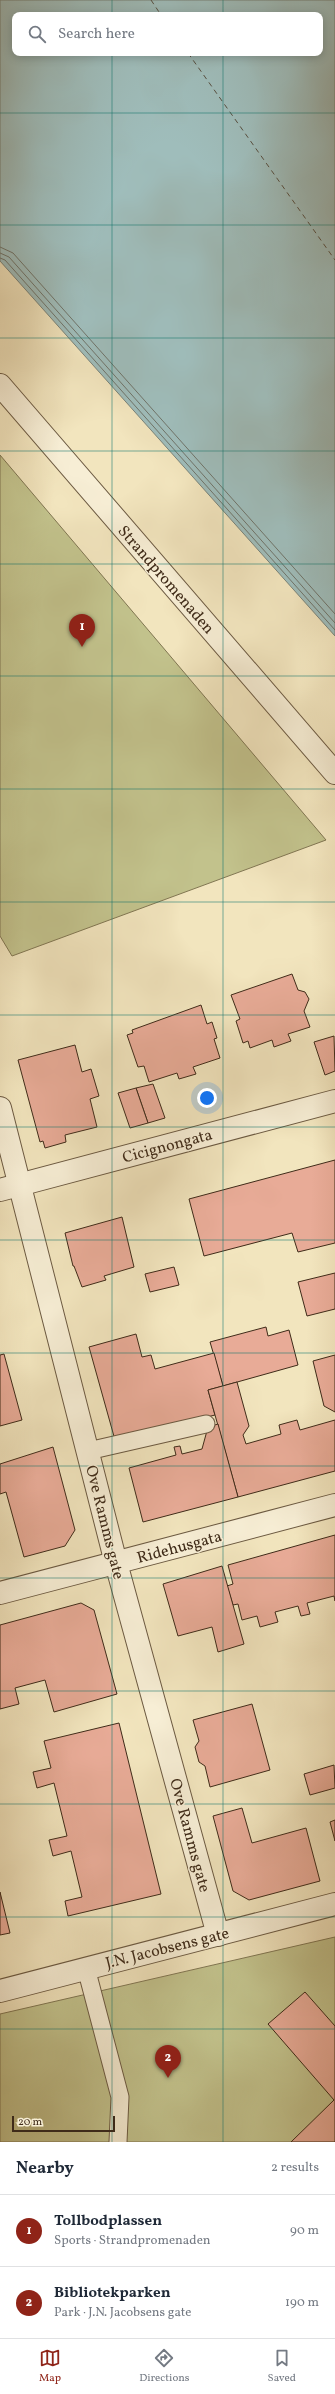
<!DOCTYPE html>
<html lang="en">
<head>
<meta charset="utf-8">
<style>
  body { margin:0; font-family:Vollkorn,serif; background:#f2f2f3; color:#1f2937 }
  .scale { position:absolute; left:12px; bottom:10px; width:103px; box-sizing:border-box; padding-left:4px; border:2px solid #3f2b19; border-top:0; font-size:11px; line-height:14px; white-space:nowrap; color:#3f2b19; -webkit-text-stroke:3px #f7eed5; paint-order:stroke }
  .you { position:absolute; left:207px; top:1098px; width:14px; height:14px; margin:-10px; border:3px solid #fff; border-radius:50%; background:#1a73e8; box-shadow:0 0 0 6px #1a73e833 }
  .badge { display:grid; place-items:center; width:26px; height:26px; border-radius:50%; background:#8f2418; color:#fff; font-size:13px; font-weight:700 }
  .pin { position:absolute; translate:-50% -33px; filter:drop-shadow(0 1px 2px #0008) }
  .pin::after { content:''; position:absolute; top:21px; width:14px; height:12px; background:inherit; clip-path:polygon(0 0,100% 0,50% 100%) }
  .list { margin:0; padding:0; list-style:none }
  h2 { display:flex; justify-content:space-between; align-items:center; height:52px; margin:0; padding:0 16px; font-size:17px }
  h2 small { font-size:13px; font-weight:400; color:#747a83 }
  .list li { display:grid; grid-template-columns:26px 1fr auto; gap:12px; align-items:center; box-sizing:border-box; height:72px; padding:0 16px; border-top:1px solid #e0e1e3 }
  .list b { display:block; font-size:15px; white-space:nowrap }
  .list p { margin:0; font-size:13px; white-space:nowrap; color:#747a83 }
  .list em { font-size:13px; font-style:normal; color:#747a83 }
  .icon { flex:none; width:22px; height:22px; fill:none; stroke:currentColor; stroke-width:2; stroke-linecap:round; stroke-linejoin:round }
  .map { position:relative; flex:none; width:335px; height:2142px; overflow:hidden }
  .search { position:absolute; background:#fff; box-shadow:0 2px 10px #0003; left:12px; right:12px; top:12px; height:44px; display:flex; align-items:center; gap:10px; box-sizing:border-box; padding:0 14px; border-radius:8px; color:#747a83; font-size:15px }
  .sheet { height:196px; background:#fff }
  nav { display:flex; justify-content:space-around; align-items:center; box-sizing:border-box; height:56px; border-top:1px solid #e0e1e3; background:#fff; font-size:11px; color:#747a83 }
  nav a { display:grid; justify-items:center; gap:2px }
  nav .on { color:#8f2418 }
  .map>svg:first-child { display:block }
</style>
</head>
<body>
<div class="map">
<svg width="335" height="2142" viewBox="0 0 335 2142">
  <rect width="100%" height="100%" fill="#f2e5be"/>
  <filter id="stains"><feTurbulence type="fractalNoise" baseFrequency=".005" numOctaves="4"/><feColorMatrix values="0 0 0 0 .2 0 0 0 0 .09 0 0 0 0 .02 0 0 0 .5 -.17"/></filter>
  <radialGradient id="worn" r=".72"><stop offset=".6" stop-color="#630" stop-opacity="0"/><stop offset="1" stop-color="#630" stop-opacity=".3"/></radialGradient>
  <g fill="#c2c28c" stroke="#807652">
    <path d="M0,455L326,840L12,956L0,936Z"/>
    <path d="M335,1937V2142H0V2014Z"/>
  </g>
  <path fill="#9fbdbb" stroke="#79837a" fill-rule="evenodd" d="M0,0H335V636L0,261ZM15,15H320V53H15Z"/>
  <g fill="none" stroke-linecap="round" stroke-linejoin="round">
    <g stroke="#6f746a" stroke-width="1">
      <path d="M0,247L13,253L335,614"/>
      <path d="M0,253L9,257L335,623"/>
      <path d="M0,258L5,260L335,630"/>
    </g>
    <g stroke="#575042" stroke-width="1" stroke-dasharray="5 4" stroke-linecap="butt">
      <path d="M151,0L161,15"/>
      <path d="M188,53L335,260"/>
    </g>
  </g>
  <g fill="#e8ab97" stroke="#3f2b19">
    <path d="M292,974L298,990L305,992L309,999L304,1011L310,1027L288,1034L291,1041L274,1047L272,1040L250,1048L248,1041L243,1043L236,1021L240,1019L231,995Z"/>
    <path d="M201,1005L207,1024L212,1022L217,1038L214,1039L220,1058L193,1067L196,1074L179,1079L177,1073L149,1082L144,1066L138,1067L127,1035L133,1033L132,1030Z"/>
    <path d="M334,1036L335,1071L325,1075L314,1042Z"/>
    <path d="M75,1045L82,1072L91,1069L99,1096L90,1099L97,1127L65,1135L66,1142L45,1148L43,1141L40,1142L18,1060Z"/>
    <path d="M153,1084L165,1118L148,1123L136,1088Z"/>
    <path d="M136,1088L148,1123L130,1128L118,1093Z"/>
    <path d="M335,1160V1243L298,1252L292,1233L204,1256L189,1199Z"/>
    <path d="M122,1217L134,1267L104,1276L106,1280L82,1287L74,1266H73L65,1233Z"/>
    <path d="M174,1267L179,1285L150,1292L145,1274Z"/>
    <path d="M335,1273V1309L307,1316L298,1282Z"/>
    <path d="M266,1327L268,1336L289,1330L298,1365L223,1386L210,1342Z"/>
    <path d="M136,1334L142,1357L151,1355L155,1369L214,1353L223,1386L208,1390L215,1415L115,1440L89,1347Z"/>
    <path d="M4,1354L22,1420L0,1426V1355Z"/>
    <path d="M335,1355V1412L324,1406L313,1361Z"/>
    <path d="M237,1382L249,1426L243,1435L246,1444L281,1434L279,1425L297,1420L300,1430L335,1420V1471L238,1497L208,1390Z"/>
    <path d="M218,1424L238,1497L143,1522L129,1468L176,1455L174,1447L180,1446L182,1454L202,1449L208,1427Z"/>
    <path d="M53,1447L75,1530L65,1546L24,1557L6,1492L0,1494V1464Z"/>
    <path d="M335,1535V1601L334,1596L307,1603L310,1614L301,1616L298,1606L275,1612L278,1622L260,1627L257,1616L242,1620L238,1604L233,1605L227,1586L233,1584L228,1565Z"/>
    <path d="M222,1566L244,1644L218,1652L212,1627L178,1636L163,1584Z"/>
    <path d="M81,1603L94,1610L117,1694L54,1712L45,1680L15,1688L19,1704L0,1709V1625Z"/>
    <path d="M252,1704L270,1770L210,1787L205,1766L199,1762L195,1747L199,1741L193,1720Z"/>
    <path d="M119,1723L161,1894L68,1916L65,1901L82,1897L71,1851L53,1856L49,1840L67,1836L54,1783L37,1788L33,1772L51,1768L44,1741Z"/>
    <path d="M334,1765L335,1788L310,1795L304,1774Z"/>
    <path d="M242,1808L252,1843L306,1828L320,1881L249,1900L233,1891L213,1816Z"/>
    <path d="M335,1820V1841L330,1822Z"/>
    <path d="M0,1892L10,1933L0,1935Z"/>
    <path d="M305,1992L335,2026V2142H291L334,2100L268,2024Z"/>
  </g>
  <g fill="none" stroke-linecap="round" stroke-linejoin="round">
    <defs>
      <g id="service">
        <path d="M88,1451L206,1424"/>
        <path d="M86,1968L120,2097L118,2142"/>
      </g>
      <g id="minor">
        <path d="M0,385L335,773"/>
        <path d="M0,1108L116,1563L218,1935"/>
        <path d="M0,1190L335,1101"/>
        <path d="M0,1593L335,1505"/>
        <path d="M0,1991L335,1904"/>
      </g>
    </defs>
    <use href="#service" stroke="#6c5a42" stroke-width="19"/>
    <use href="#minor" stroke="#6c5a42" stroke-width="24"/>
    <use href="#service" stroke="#f7eed5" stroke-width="17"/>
    <use href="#minor" stroke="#f7eed5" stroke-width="22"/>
  </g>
  <path fill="none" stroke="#0f766e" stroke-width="1" stroke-opacity="0.55" d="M112,0V15M223,0V15M112,53V2142M223,53V2142M0,113H335M0,225H335M0,338H335M0,451H335M0,564H335M0,676H335M0,789H335M0,902H335M0,1015H335M0,1127H335M0,1240H335M0,1353H335M0,1466H335M0,1578H335M0,1691H335M0,1804H335M0,1917H335M0,2029H335"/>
  <g text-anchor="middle" stroke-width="3" stroke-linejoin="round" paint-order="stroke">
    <g font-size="16" fill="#3f2b19" stroke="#f7eed5">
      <text transform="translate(167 579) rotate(49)" y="6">Strandpromenaden</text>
      <text transform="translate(167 1145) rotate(-15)" y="6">Cicignongata</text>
      <text transform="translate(106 1522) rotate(76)" y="6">Ove Ramms gate</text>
      <text transform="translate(179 1546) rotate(-15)" y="6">Ridehusgata</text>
      <text transform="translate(191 1835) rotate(75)" y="6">Ove Ramms gate</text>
      <text transform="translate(167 1947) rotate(-14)" y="6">J.N. Jacobsens gate</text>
    </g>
  </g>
  <rect width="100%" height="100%" filter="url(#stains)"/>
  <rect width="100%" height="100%" fill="url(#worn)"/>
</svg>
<div class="scale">20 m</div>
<div class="you"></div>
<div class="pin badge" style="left:82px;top:647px">1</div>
<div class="pin badge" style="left:168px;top:2078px">2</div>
<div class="search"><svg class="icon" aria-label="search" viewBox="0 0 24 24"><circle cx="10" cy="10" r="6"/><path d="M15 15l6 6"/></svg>Search here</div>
</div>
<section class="sheet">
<h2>Nearby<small>2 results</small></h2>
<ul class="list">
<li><span class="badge">1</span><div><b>Tollbodplassen</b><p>Sports · Strandpromenaden</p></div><em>90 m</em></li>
<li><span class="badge">2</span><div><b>Bibliotekparken</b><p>Park · J.N. Jacobsens gate</p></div><em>190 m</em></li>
</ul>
</section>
<nav>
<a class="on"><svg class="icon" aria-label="map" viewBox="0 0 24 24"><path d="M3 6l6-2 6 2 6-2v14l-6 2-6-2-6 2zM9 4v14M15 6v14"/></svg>Map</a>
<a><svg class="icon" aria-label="directions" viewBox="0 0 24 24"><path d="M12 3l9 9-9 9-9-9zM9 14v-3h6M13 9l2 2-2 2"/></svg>Directions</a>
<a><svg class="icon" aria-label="saved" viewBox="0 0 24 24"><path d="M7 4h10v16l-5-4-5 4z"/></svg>Saved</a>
</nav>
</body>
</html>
